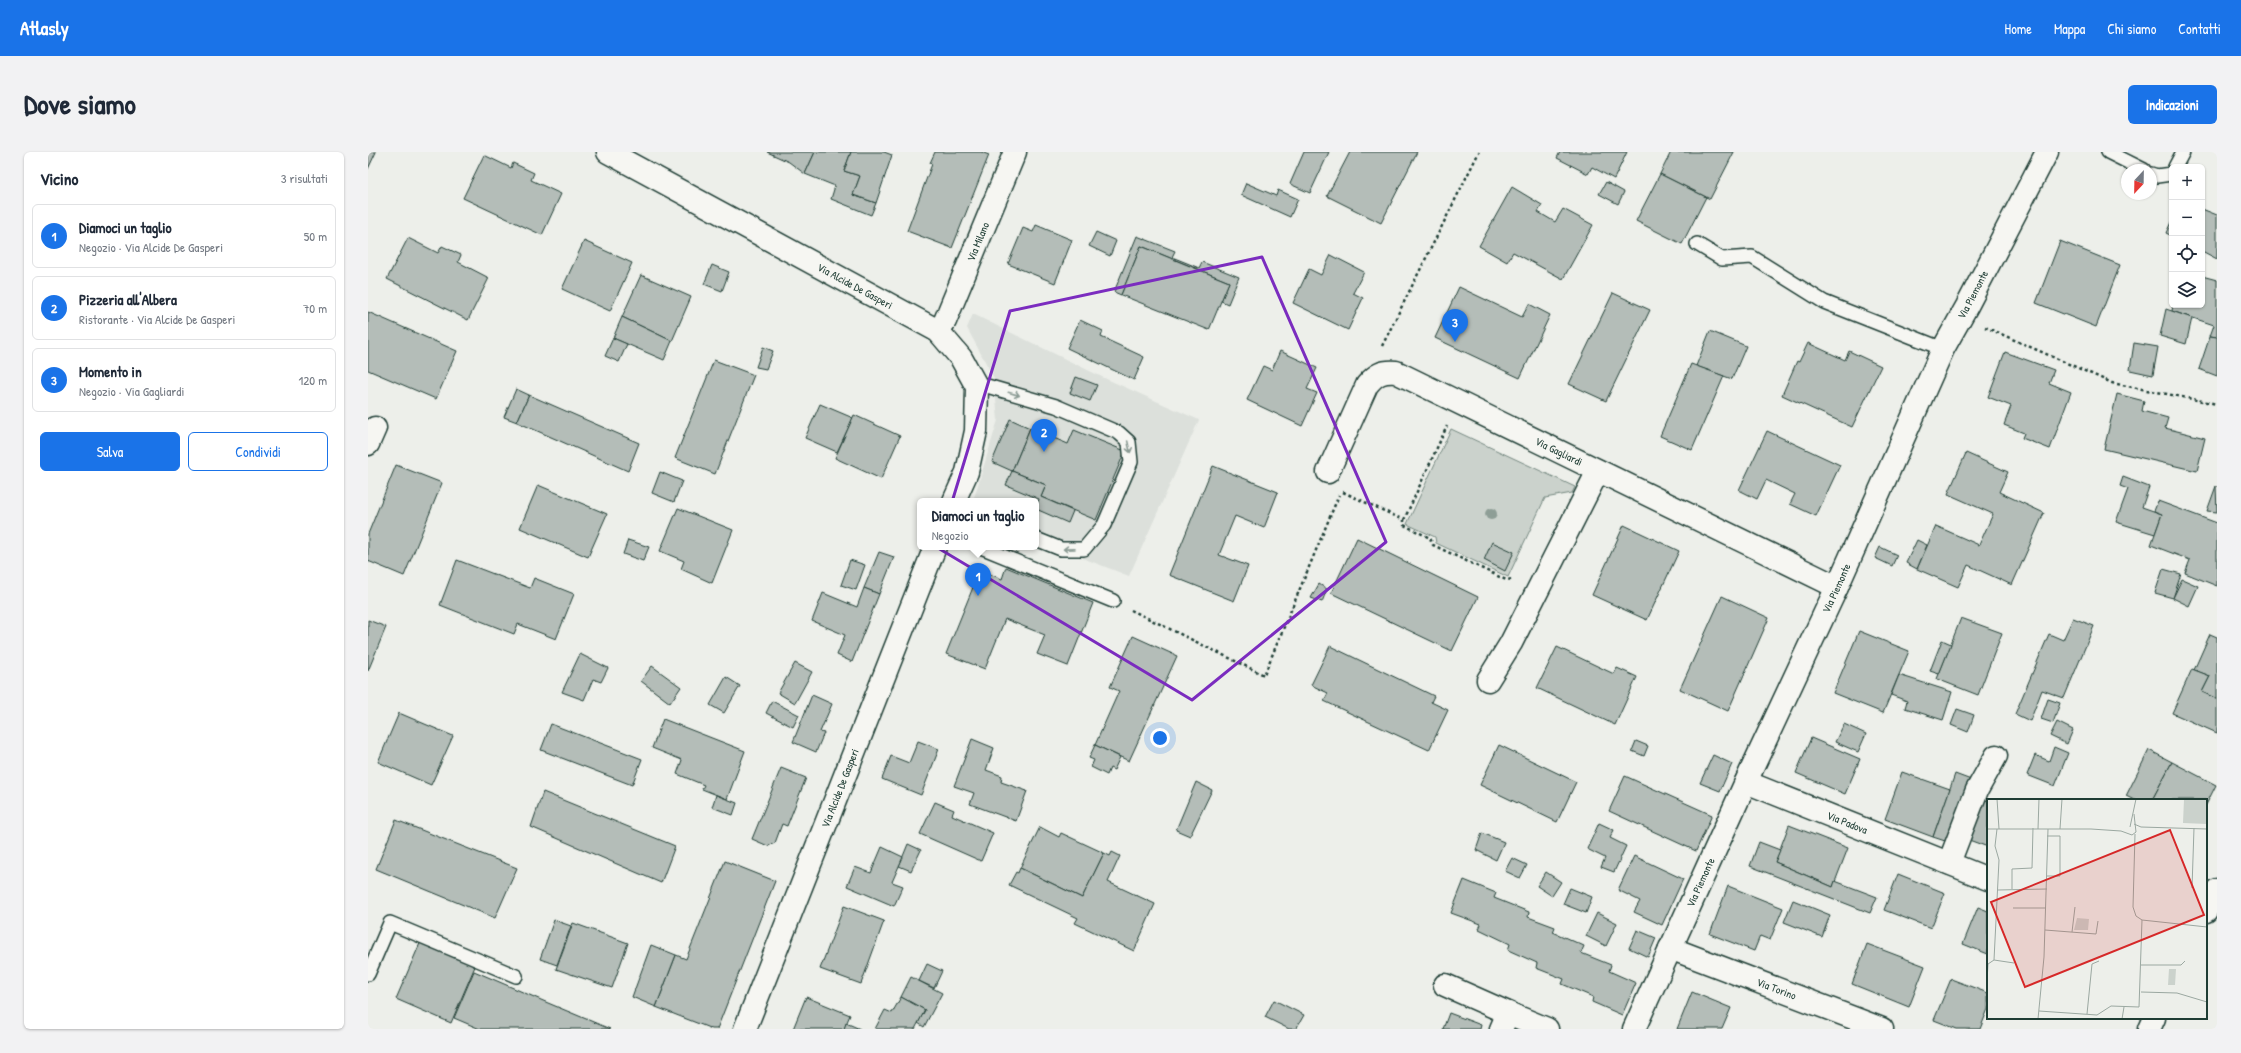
<!DOCTYPE html>
<html lang="it">
<head>
<meta charset="utf-8">
<style>
  body { margin:0; font-family:"Patrick Hand",sans-serif; background:#f2f2f3; color:#1f2937 }
  .controls { position:absolute; right:12px; top:12px; display:grid; overflow:hidden; border-radius:6px; box-shadow:0 1px 3px #0004 }
  .controls button { width:36px; height:36px; display:grid; place-items:center; padding:0; border:0; border-bottom:1px solid #e0e1e3; background:#fff; color:#1f2937; font:20px sans-serif }
  .compass { position:absolute; left:1753px; top:12px; width:36px; height:36px; border-radius:50%; background:#fff; box-shadow:0 1px 3px #0004; rotate:202deg }
  .you { position:absolute; left:792px; top:586px; width:14px; height:14px; margin:-10px; border:3px solid #fff; border-radius:50%; background:#1a73e8; box-shadow:0 0 0 6px #1a73e833 }
  .badge { display:grid; place-items:center; width:26px; height:26px; border-radius:50%; background:#1a73e8; color:#fff; font-size:13px; font-weight:700 }
  .pin { position:absolute; translate:-50% -33px; filter:drop-shadow(0 1px 2px #0008) }
  .pin::after { content:''; position:absolute; top:21px; width:14px; height:12px; background:inherit; clip-path:polygon(0 0,100% 0,50% 100%) }
  .popup { position:absolute; left:549px; top:346px; width:122px; height:52px; box-sizing:border-box; display:grid; place-content:center; border-radius:6px; background:#fff; filter:drop-shadow(0 1px 3px #0005); font-size:13px; white-space:nowrap; color:#747a83 }
  .popup b { font-size:15px; color:#1f2937 }
  .popup::after { content:''; position:absolute; left:50%; top:100%; margin-left:-8px; border:8px solid transparent; border-top-color:#fff }
  .list { margin:0; padding:0; list-style:none }
  h2 { display:flex; justify-content:space-between; align-items:center; height:52px; margin:0; padding:0 16px; font-size:17px }
  h2 small { font-size:13px; font-weight:400; color:#747a83 }
  .list li { display:grid; grid-template-columns:26px 1fr auto; gap:12px; align-items:center; box-sizing:border-box; height:64px; margin:0 8px 8px; padding:0 8px; border:1px solid #e0e1e3; border-radius:6px }
  .list b { display:block; font-size:15px; white-space:nowrap }
  .list p { margin:0; font-size:13px; white-space:nowrap; color:#747a83 }
  .list em { font-size:13px; font-style:normal; color:#747a83 }
  .actions { display:flex; gap:8px; padding:12px 16px }
  .actions a { flex:1; padding:9px 0; border:1px solid #1a73e8; border-radius:6px; text-align:center; font-size:14px; color:#1a73e8 }
  .actions .main { background:#1a73e8; color:#fff }
  .icon { flex:none; width:22px; height:22px; fill:none; stroke:currentColor; stroke-width:2; stroke-linecap:round; stroke-linejoin:round }
  .map { position:relative; flex:none; width:1849px; height:877px; overflow:hidden; border-radius:6px }
  header { display:flex; align-items:center; gap:24px; box-sizing:border-box; height:56px; padding:0 20px; background:#1a73e8; color:#fff }
  header strong { font-size:19px }
  nav { display:flex; gap:22px; margin-inline-start:auto; font-size:14px }
  .intro { display:flex; align-items:center; justify-content:space-between; box-sizing:border-box; height:96px; padding:0 24px }
  h1 { margin:0; font-size:28px }
  .button { padding:10px 18px; border-radius:6px; background:#1a73e8; color:#fff; font-size:14px; font-weight:700 }
  main { display:flex; gap:24px; padding:0 24px }
  aside { flex:1; background:#fff; border-radius:6px; box-shadow:0 1px 3px #0004 }
  .map>svg:first-child { display:block }
</style>
</head>
<body>
<header>
<strong>Atlasly</strong>
<nav><a>Home</a><a>Mappa</a><a>Chi siamo</a><a>Contatti</a></nav>
</header>
<div class="intro"><h1>Dove siamo</h1><a class="button">Indicazioni</a></div>
<main>
<aside>
<h2>Vicino<small>3 risultati</small></h2>
<ul class="list">
<li><span class="badge">1</span><div><b>Diamoci un taglio</b><p>Negozio · Via Alcide De Gasperi</p></div><em>50 m</em></li>
<li><span class="badge">2</span><div><b>Pizzeria all'Albera</b><p>Ristorante · Via Alcide De Gasperi</p></div><em>70 m</em></li>
<li><span class="badge">3</span><div><b>Momento in</b><p>Negozio · Via Gagliardi</p></div><em>120 m</em></li>
</ul>
<div class="actions"><a class="main">Salva</a><a>Condividi</a></div>
</aside>
<div class="map">
<svg width="1849" height="877" viewBox="0 0 1849 877">
  <rect width="100%" height="100%" fill="#edefea"/>
  <filter id="ink" filterUnits="userSpaceOnUse"><feTurbulence type="fractalNoise" baseFrequency=".025" numOctaves="2"/><feDisplacementMap in="SourceGraphic" scale="8" xChannelSelector="R" yChannelSelector="G"/><feConvolveMatrix kernelMatrix="1 2 1 2 8 2 1 2 1" color-interpolation-filters="sRGB"/></filter>
  <g filter="url(#ink)">
    <path fill="#dce0db" d="M605,162L734,225L831,268L761,424L668,388V349H605L630,268L626,226L599,176Z"/>
    <path fill="#cbd2cc" stroke="#758880" d="M1083,277L1207,335L1204,341L1177,346L1140,425L1068,391L1067,385L1039,372Z"/>
    <g fill="#b4bdb8" stroke="#1f3d34">
      <path d="M0,0H8L0,17Z"/>
      <path d="M399,0H447L437,22L421,10Z"/>
      <path d="M447,0H483L476,19L492,24L485,43L508,51L503,63L463,47L467,34L437,22Z"/>
      <path d="M483,0H516L524,3L508,51L485,43L492,24L476,19Z"/>
      <path d="M567,0H613L621,3L584,96L539,79L564,12L562,11Z"/>
      <path d="M936,0H961L942,41L922,32Z"/>
      <path d="M982,0H1049L1013,71L959,44Z"/>
      <path d="M1192,0H1259L1246,27L1224,15L1220,22L1189,6Z"/>
      <path d="M1303,0H1366L1342,47L1292,22Z"/>
      <path d="M116,3L143,16L145,11L166,21L163,28L193,42L174,83L95,46Z"/>
      <path d="M1292,22L1338,45L1314,92L1268,69Z"/>
      <path d="M1238,30L1256,40L1250,52L1231,42Z"/>
      <path d="M878,31L908,44L910,38L930,47L922,65L873,43Z"/>
      <path d="M1144,35L1174,53L1170,60L1187,70L1195,57L1225,73L1195,127L1145,100L1139,110L1111,94Z"/>
      <path d="M1834,57L1849,63V107L1834,99Z"/>
      <path d="M1804,68V84L1798,81Z"/>
      <path d="M668,73L704,88L687,131L640,112L655,76L665,80Z"/>
      <path d="M728,80L748,89L742,104L721,94Z"/>
      <path d="M769,84L807,99L804,105L819,111L831,116L834,110L871,125L860,152L853,149L861,130L773,94L753,143L746,140Z"/>
      <path d="M40,86L70,101L74,94L93,103L90,110L121,126L100,168L19,127Z"/>
      <path d="M216,89L264,111L242,159L194,137Z"/>
      <path d="M1692,89L1752,113L1728,175L1668,151Z"/>
      <path d="M773,94L861,130L841,178L753,143Z"/>
      <path d="M963,103L996,120L985,141L995,146L980,178L925,151L941,117L953,123Z"/>
      <path d="M344,113L361,120L354,139L336,132Z"/>
      <path d="M273,123L323,145L304,189L254,165Z"/>
      <path d="M1834,124L1849,128V185L1842,184L1846,173L1804,159L1805,153H1834Z"/>
      <path d="M1091,135L1154,165L1161,152L1182,163L1152,226L1067,186Z"/>
      <path d="M1245,141L1282,158L1238,249L1201,232Z"/>
      <path d="M1798,157L1824,166L1818,192L1792,184Z"/>
      <path d="M0,160L89,199L68,247L0,218Z"/>
      <path d="M254,165L304,189L296,208L245,186Z"/>
      <path d="M712,168L735,179L733,185L776,205L766,228L699,196Z"/>
      <path d="M1342,179L1378,194L1364,227L1328,214Z"/>
      <path d="M1842,184L1849,185V224L1831,217Z"/>
      <path d="M245,186L259,192L251,210L237,204Z"/>
      <path d="M1440,191L1477,208L1481,199L1513,214L1484,275L1414,243L1429,209L1431,210Z"/>
      <path d="M1766,191L1790,195L1785,223L1762,218Z"/>
      <path d="M395,195L405,199L398,217L388,215Z"/>
      <path d="M912,199L949,216L939,237L949,241L934,274L879,248L895,214L904,218Z"/>
      <path d="M1637,200L1686,218L1681,231L1703,240L1682,297L1654,286L1656,281L1636,273L1643,254L1620,245Z"/>
      <path d="M346,208L386,223L347,322L307,306Z"/>
      <path d="M1323,212L1356,224L1324,298L1292,284Z"/>
      <path d="M708,225L729,233L722,249L702,241Z"/>
      <path d="M148,237L161,243L149,270L136,265Z"/>
      <path d="M1749,242L1776,249L1774,259L1800,266L1797,276L1837,286L1829,319L1736,297Z"/>
      <path d="M161,243L271,291L260,319L149,270Z"/>
      <path d="M452,252L485,266L469,300L437,286Z"/>
      <path d="M486,263L532,284L513,327L467,306Z"/>
      <path d="M642,267L662,276L644,319L624,310Z"/>
      <path d="M662,276L700,292L706,278L757,299L728,368L673,345L678,333L644,319Z"/>
      <path d="M1399,279L1472,313L1448,364L1422,352L1427,342L1398,328L1389,347L1371,338Z"/>
      <path d="M1598,301L1640,320L1631,340L1676,361L1644,433L1600,413L1590,435L1549,417L1568,374L1611,393L1625,362L1580,342Z"/>
      <path d="M28,313L74,331L36,424L0,409V382Z"/>
      <path d="M845,314L910,340L896,376L867,364L851,403L880,414L866,449L801,423Z"/>
      <path d="M644,319L678,333L673,345L705,359L700,371L668,357L671,347L638,333Z"/>
      <path d="M292,320L314,329L306,350L284,341Z"/>
      <path d="M1755,325L1781,335L1774,355L1794,362L1787,382L1748,370L1760,337L1752,334Z"/>
      <path d="M170,333L239,362L220,405L152,376Z"/>
      <path d="M1848,334L1849,360L1839,359Z"/>
      <path d="M1790,349L1849,371V434L1817,421L1822,408L1783,393L1794,362L1786,359Z"/>
      <path d="M310,356L365,378L344,431L313,417L316,409L292,399Z"/>
      <path d="M1256,373L1311,399L1279,468L1224,443Z"/>
      <path d="M989,386L1110,445L1084,499L963,441Z"/>
      <path d="M260,388L281,395L275,409L255,402Z"/>
      <path d="M1549,388L1559,393L1549,417L1538,411Z"/>
      <path d="M1124,390L1146,400L1137,419L1116,408Z"/>
      <path d="M1512,395L1529,403L1524,414L1507,406Z"/>
      <path d="M511,400L526,405L511,442L496,436Z"/>
      <path d="M89,408L162,436L166,426L206,442L188,487L150,472L146,482L72,453Z"/>
      <path d="M482,408L497,413L488,438L473,433Z"/>
      <path d="M638,415L725,451L700,514L669,502L677,483L637,467L617,517L578,502L612,418L634,427Z"/>
      <path d="M1795,417L1813,422L1805,446L1787,441Z"/>
      <path d="M1814,427L1830,434L1821,454L1805,446Z"/>
      <path d="M951,432L959,437L954,450L943,446Z"/>
      <path d="M496,436L511,442L484,510L469,503L477,483L444,469L455,441L489,455Z"/>
      <path d="M1354,444L1401,466L1360,559L1312,537Z"/>
      <path d="M1593,466L1634,481L1610,543L1569,527Z"/>
      <path d="M1705,466L1726,474L1696,546L1674,538L1662,569L1647,562L1681,482L1695,488Z"/>
      <path d="M0,468L18,475L0,519Z"/>
      <path d="M1491,479L1541,499L1515,561L1465,541Z"/>
      <path d="M1842,482L1849,485V547L1834,540L1842,524L1826,518Z"/>
      <path d="M765,484L809,504L761,609L727,593L751,539L742,535Z"/>
      <path d="M1574,488L1583,492L1571,522L1562,519Z"/>
      <path d="M962,494L1066,544L1063,550L1080,558L1061,598L956,549L960,541L943,533Z"/>
      <path d="M1189,495L1246,522L1249,516L1269,525L1247,573L1169,536Z"/>
      <path d="M212,502L240,516L233,530L225,527L216,548L194,540Z"/>
      <path d="M427,511L444,520L427,551L410,541Z"/>
      <path d="M284,514L313,535L302,551L273,529Z"/>
      <path d="M1824,517L1842,524L1834,540L1849,547V581L1804,561Z"/>
      <path d="M1531,523L1584,540L1575,568L1537,556L1539,549L1523,543Z"/>
      <path d="M358,525L372,534L356,561L342,553Z"/>
      <path d="M444,543L464,552L452,580L456,581L448,600L425,590Z"/>
      <path d="M1680,547L1692,551L1685,571L1673,567Z"/>
      <path d="M404,549L431,563L425,575L398,561Z"/>
      <path d="M1589,557L1606,563L1600,580L1583,573Z"/>
      <path d="M31,561L85,584L63,633L10,610Z"/>
      <path d="M295,567L377,599L359,647L334,637L336,633L309,622L314,608L284,596Z"/>
      <path d="M1689,570L1705,578L1699,592L1682,584Z"/>
      <path d="M183,572L274,607L264,633L173,598Z"/>
      <path d="M1476,572L1498,582L1490,600L1467,590Z"/>
      <path d="M1443,586L1492,607L1477,642L1428,621Z"/>
      <path d="M604,587L626,596L618,618L634,624L633,630L659,639L648,669L602,652L606,641L586,634Z"/>
      <path d="M550,589L571,597L553,643L514,627L523,604L541,611Z"/>
      <path d="M1268,589L1280,594L1276,604L1264,599Z"/>
      <path d="M727,593L752,605L746,618L742,616L739,623L723,615L726,608L721,606Z"/>
      <path d="M1131,593L1208,630L1189,670L1112,633Z"/>
      <path d="M1686,595L1700,601L1687,634L1659,623L1667,603L1681,609Z"/>
      <path d="M1781,598L1804,610L1784,648H1766L1758,644Z"/>
      <path d="M1345,603L1364,612L1352,639L1332,631Z"/>
      <path d="M1804,610L1848,633L1838,653V648H1784Z"/>
      <path d="M413,616L438,626L419,674L414,672L407,691L400,694L384,687Z"/>
      <path d="M1534,620L1582,637L1565,685L1517,667Z"/>
      <path d="M1587,622L1603,628L1580,690L1565,685Z"/>
      <path d="M1257,624L1344,663L1328,699L1241,659Z"/>
      <path d="M828,630L844,638L822,684L808,678Z"/>
      <path d="M175,640L307,694L293,731L163,675Z"/>
      <path d="M348,643L369,651L365,663L344,655Z"/>
      <path d="M1617,648L1620,649V695L1601,688Z"/>
      <path d="M567,650L586,658L584,663L625,681L613,709L552,682Z"/>
      <path d="M28,668L149,716L127,766L8,717Z"/>
      <path d="M1231,671L1246,678L1242,686L1258,694L1246,720L1233,715L1237,706L1219,697Z"/>
      <path d="M1421,673L1480,696L1465,735L1407,710Z"/>
      <path d="M672,675L691,685L693,681L736,701L714,746L652,716Z"/>
      <path d="M1114,681L1136,690L1128,708L1108,698Z"/>
      <path d="M1391,690L1412,698L1407,710L1465,735L1467,729L1509,745L1502,761L1382,714Z"/>
      <path d="M540,692L553,698L543,719L531,714Z"/>
      <path d="M514,695L535,705L524,730L535,734L526,754L479,734L487,715L503,721Z"/>
      <path d="M744,700L752,704L740,730L787,752L766,799L707,771L710,766L641,733L648,720L650,721L652,716L714,746L736,701L742,704Z"/>
      <path d="M1266,704L1315,727L1294,773L1266,760L1272,749L1250,738Z"/>
      <path d="M1144,706L1159,713L1152,726L1137,719Z"/>
      <path d="M357,709L407,729L349,877H344L288,855L308,803L318,807Z"/>
      <path d="M1178,720L1193,730L1184,744L1169,734Z"/>
      <path d="M1530,722L1577,741L1563,776L1516,758Z"/>
      <path d="M1096,728L1128,741L1126,746L1161,760L1160,765L1187,775L1185,780L1216,794L1213,801L1243,813L1241,819L1268,831L1254,863L1224,850L1225,845L1194,832L1196,827L1168,816L1169,811L1140,798L1142,792L1111,777L1113,772L1083,761Z"/>
      <path d="M1360,734L1415,756L1402,788L1392,784L1386,799L1342,782Z"/>
      <path d="M1202,736L1224,745L1218,761L1195,752Z"/>
      <path d="M1425,748L1462,763L1454,785L1416,770Z"/>
      <path d="M476,754L516,769L493,832L452,817Z"/>
      <path d="M1610,755L1620,759V802L1595,792Z"/>
      <path d="M1229,761L1249,771L1238,794L1218,784Z"/>
      <path d="M186,768L203,774L189,813L172,807Z"/>
      <path d="M205,771L260,791L244,836L188,817Z"/>
      <path d="M1269,778L1288,786L1280,805L1261,796Z"/>
      <path d="M53,789L108,812L83,871L28,847Z"/>
      <path d="M1499,792L1557,814L1541,855L1484,832Z"/>
      <path d="M283,793L308,803L288,855L264,845Z"/>
      <path d="M559,812L574,819L566,836L551,829Z"/>
      <path d="M106,819L180,851L242,877H112L86,866Z"/>
      <path d="M543,825L574,841L556,875L550,871L557,858L533,845Z"/>
      <path d="M1583,827L1620,841V857L1612,877H1589L1566,868Z"/>
      <path d="M1324,840L1363,856L1354,877H1309Z"/>
      <path d="M438,845L482,863L476,877H425Z"/>
      <path d="M533,845L557,858L547,877H507L517,858L524,861Z"/>
      <path d="M906,848L936,863L928,877H921L897,865Z"/>
      <path d="M1081,861L1113,873L1112,877H1075Z"/>
      <path d="M478,871L492,877H476Z"/>
    </g>
    <g fill="none" stroke-linecap="round" stroke-linejoin="round">
      <defs>
        <g id="lane">
          <path d="M1740,0L1776,18"/>
          <path d="M1807,15L1815,0"/>
          <path d="M1783,22L1789,24L1803,22L1804,20"/>
          <path d="M1329,92L1354,107L1384,105L1456,150L1575,197"/>
          <path d="M609,235L619,234L688,254L751,281L761,290L763,310L736,373L716,397H693L668,387"/>
          <path d="M613,395L745,449"/>
          <path d="M0,822L22,771L148,824"/>
        </g>
        <g id="street">
          <path id="s1" d="M570,179L577,169L647,0"/>
          <path d="M0,292L7,276"/>
          <path id="s2" d="M960,320L999,233C1008,222 1014,219 1028,220L1469,435"/>
          <path d="M1120,528L1143,491L1230,319"/>
          <path id="s3" d="M1378,630L1620,727"/>
          <path d="M1581,711L1609,638L1628,604"/>
          <path d="M1838,759L1849,738"/>
          <path id="s4" d="M1302,796L1514,877"/>
          <path d="M1077,833L1140,861"/>
          <path d="M1133,877L1140,861L1179,877"/>
          <path id="s5" d="M1266,877L1382,621L1469,435L1575,197L1599,154L1679,0"/>
          <path d="M1781,877L1786,866"/>
        </g>
        <g id="secondary">
          <path id="s6" d="M240,0L570,179L593,206L609,235L608,279L599,320L586,349"/>
          <path id="s7" d="M377,877L567,395"/>
        </g>
      </defs>
      <use href="#lane" stroke="#1f3d34" stroke-width="16"/>
      <use href="#street" stroke="#1f3d34" stroke-width="25"/>
      <use href="#secondary" stroke="#1f3d34" stroke-width="25"/>
      <g stroke="#1f3d34" stroke-width="2.5" stroke-dasharray="3 3" stroke-linecap="butt">
        <path d="M1617,175L1744,231L1849,252"/>
        <path d="M1014,194L1111,0"/>
        <path d="M975,340L1036,368V373L1062,386L1065,393L1138,428L1145,427"/>
        <path d="M1036,368L1079,274"/>
        <path d="M763,458L896,523L971,343"/>
      </g>
      <use href="#lane" stroke="#f6f6f2" stroke-width="13"/>
      <use href="#street" stroke="#f6f6f2" stroke-width="22"/>
      <use href="#secondary" stroke="#f6f6f2" stroke-width="22"/>
    </g>
    <circle fill="#8e9e96" cx="1123" cy="362" r="6"/>
    <defs><path id="oneway-shaft" d="M-6 0H5M1.5-3L5.5 0L1.5 3" fill="none" stroke-width="1.6" stroke-linecap="round" stroke-linejoin="round"/></defs>
    <g stroke="#8a9a93">
      <use href="#oneway-shaft" transform="translate(646 242) rotate(16)"/>
      <use href="#oneway-shaft" transform="translate(761 295) rotate(77)"/>
      <use href="#oneway-shaft" transform="translate(701 397) rotate(179)"/>
    </g>
  </g>
  <path fill="none" stroke="#7b2cbf" stroke-width="3" stroke-linejoin="round" d="M894,105L1018,390L824,548L570,396L642,159Z"/>
  <g text-anchor="middle" stroke-width="3.5" stroke-linejoin="round" paint-order="stroke">
    <g font-size="11" fill="#1f3d34" stroke="#f6f6f2">
      <text dy="4" stroke="none"><textPath href="#s1" startOffset="98">Via Milano</textPath></text>
      <text dy="4" stroke="none"><textPath href="#s6" startOffset="281">Via Alcide De Gasperi</textPath></text>
      <text dy="4" stroke="none"><textPath href="#s5" startOffset="809">Via Piemonte</textPath></text>
      <text dy="4" stroke="none"><textPath href="#s2" startOffset="310">Via Gagliardi</textPath></text>
      <text dy="4" stroke="none"><textPath href="#s5" startOffset="485">Via Piemonte</textPath></text>
      <text dy="4" stroke="none"><textPath href="#s7" startOffset="259">Via Alcide De Gasperi</textPath></text>
      <text dy="4" stroke="none"><textPath href="#s3" startOffset="109">Via Padova</textPath></text>
      <text dy="4" stroke="none"><textPath href="#s5" startOffset="161">Via Piemonte</textPath></text>
      <text dy="4" stroke="none"><textPath href="#s4" startOffset="114">Via Torino</textPath></text>
    </g>
  </g>
  <g transform="translate(1619 647)">
    <rect width="220" height="220" fill="#edefea"/>
    <path d="M197,0H220V25L196,24ZM90,119L102,120L101,131H87ZM182,170H189L188,186H181Z" fill="#cbd2cc"/>
    <path fill="none" stroke="#9ba8a1" stroke-width="1" d="M10,0L12,30M147,25L154,28L220,30M143,28L149,0M0,30H104L134,32L145,36L149,33L147,15M51,30L52,0M73,30L75,0M148,35L146,108L149,117L155,121L220,128M60,37H73V77H60M205,89L207,29M25,90V70L45,69L46,29M11,91L60,90M26,109H59M58,131L109,135L111,122M85,133L88,108M7,161L27,164M154,166H194L198,162M0,182L1,165L7,161L12,61L8,47L10,30M154,193L190,194L220,203M52,212L110,216L124,207L152,208L155,121M100,215L105,165L112,162M51,220L57,158L61,30M135,220L137,208"/>
    <path fill="#d62828" fill-opacity="0.15" stroke="#d62828" stroke-width="2" d="M183,31L217,116L38,188L4,103Z"/>
    <rect width="220" height="220" fill="none" stroke="#1f3d34" stroke-width="2"/>
  </g>
</svg>
<div class="controls">
<button>+</button>
<button>−</button>
<button><svg class="icon" aria-label="locate" viewBox="0 0 24 24"><circle cx="12" cy="12" r="6"/><path d="M12 2v4M12 18v4M2 12h4M18 12h4"/></svg></button>
<button><svg class="icon" aria-label="layers" viewBox="0 0 24 24"><path d="M12 4l9 5-9 5-9-5zM3 14l9 5 9-5"/></svg></button>
</div>
<svg class="compass" viewBox="-18 -18 36 36"><path d="M0-13l5 13h-10z" fill="#e53935"/><path d="M0 13l5-13h-10z" fill="#747a83"/></svg>
<div class="you"></div>
<div class="pin badge" style="left:610px;top:444px">1</div>
<div class="popup"><b>Diamoci un taglio</b>Negozio</div>
<div class="pin badge" style="left:676px;top:300px">2</div>
<div class="pin badge" style="left:1087px;top:190px">3</div>
</div>
</main>
</body>
</html>
